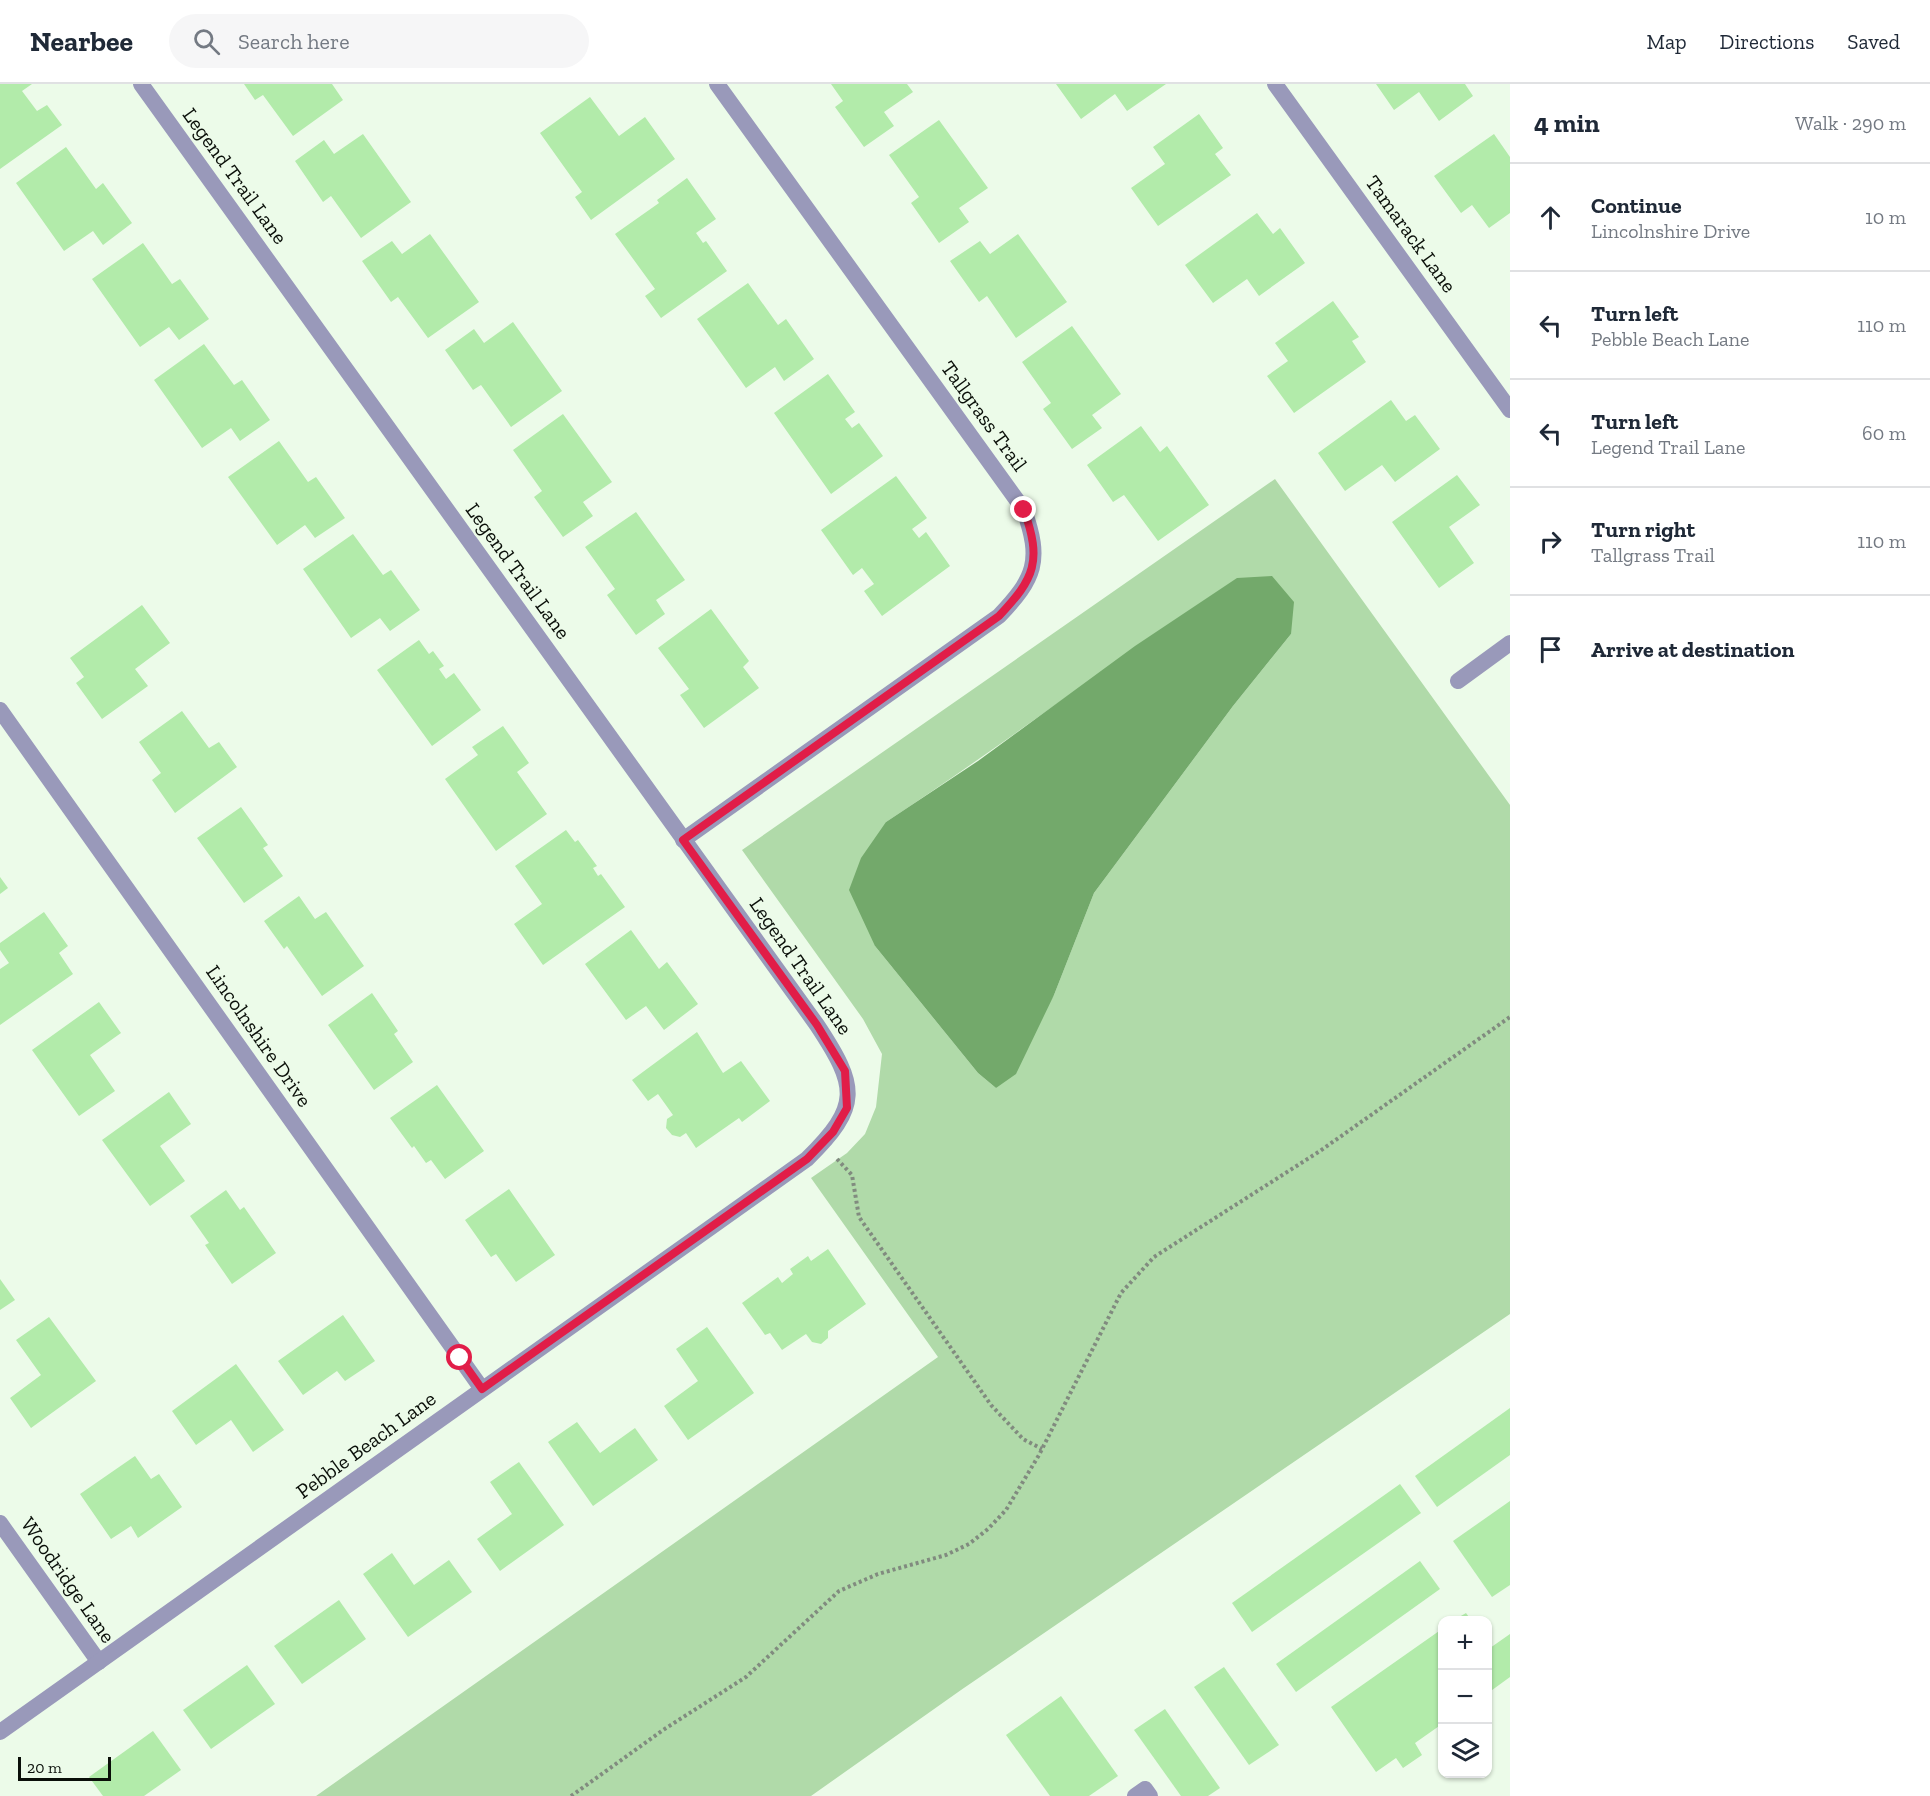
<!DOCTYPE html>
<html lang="en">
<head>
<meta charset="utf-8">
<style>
  body { margin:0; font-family:"Zilla Slab",serif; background:#f6f6f7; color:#1f2937 }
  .controls { position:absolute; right:18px; bottom:18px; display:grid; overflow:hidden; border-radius:12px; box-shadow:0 2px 4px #0004 }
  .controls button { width:54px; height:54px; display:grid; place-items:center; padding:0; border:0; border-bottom:2px solid #e0e1e3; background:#fff; color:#1f2937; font:30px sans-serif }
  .scale { position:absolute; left:18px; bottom:15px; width:93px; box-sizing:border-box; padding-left:6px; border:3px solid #0a0f09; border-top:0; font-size:16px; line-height:21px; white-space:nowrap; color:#0a0f09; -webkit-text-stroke:4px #ecfbe9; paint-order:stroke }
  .stop { position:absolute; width:18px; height:18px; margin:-14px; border:4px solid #e11d48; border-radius:50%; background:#fff }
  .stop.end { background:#e11d48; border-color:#fff; box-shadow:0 2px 6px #0008 }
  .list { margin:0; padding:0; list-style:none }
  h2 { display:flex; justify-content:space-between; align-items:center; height:78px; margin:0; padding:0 24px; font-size:26px }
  h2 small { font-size:20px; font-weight:400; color:#747a83 }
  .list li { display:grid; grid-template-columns:39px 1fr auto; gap:18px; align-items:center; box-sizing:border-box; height:108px; padding:0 24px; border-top:2px solid #e0e1e3 }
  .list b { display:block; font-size:22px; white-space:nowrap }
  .list p { margin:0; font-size:20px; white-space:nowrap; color:#747a83 }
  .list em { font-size:20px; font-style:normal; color:#747a83 }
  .icon { flex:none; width:33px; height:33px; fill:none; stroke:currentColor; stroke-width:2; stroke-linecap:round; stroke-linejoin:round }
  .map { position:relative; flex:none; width:1510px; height:1712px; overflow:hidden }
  header { display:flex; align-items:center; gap:36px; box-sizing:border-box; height:84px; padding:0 30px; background:#fff; border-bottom:2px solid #e0e1e3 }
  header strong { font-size:28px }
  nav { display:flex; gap:33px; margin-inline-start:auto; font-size:21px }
  .search { width:420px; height:54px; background:#f6f6f7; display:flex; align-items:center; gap:15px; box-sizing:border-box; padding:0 21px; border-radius:33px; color:#747a83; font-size:22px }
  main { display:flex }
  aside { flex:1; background:#fff }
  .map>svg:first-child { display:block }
</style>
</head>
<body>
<header>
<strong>Nearbee</strong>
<div class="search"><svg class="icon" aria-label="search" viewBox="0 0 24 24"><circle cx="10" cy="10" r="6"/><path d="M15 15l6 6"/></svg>Search here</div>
<nav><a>Map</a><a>Directions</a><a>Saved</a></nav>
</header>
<main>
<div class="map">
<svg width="1510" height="1712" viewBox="0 0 1510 1712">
  <rect width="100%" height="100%" fill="#ecfbe9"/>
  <path fill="#b0daa9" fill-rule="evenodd" d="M1275,395L1510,721V1230L961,1606L811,1712H316L938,1273L811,1094L847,1069L865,1050L876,1023L882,970L863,935L742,766ZM1237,495L1291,550L1233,622L1094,809L1054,911L996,1004L978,989L875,862L886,738C1005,660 1118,573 1237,495Z"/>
  <path fill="#73a96b" d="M1272,492L1294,518L1291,550L1233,622L1094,809L1054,911L1016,990L996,1004L978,989L875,862L849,806L861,774L886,738L978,677L1135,562L1237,494Z"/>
  <g fill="#b2ebaa">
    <path d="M0,0H32L22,7L37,27L47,21L62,41L0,85Z"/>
    <path d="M244,0H332L343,16L293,52L263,11L255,16Z"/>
    <path d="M831,0H907L913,8L884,28L894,42L864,63L835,23L843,17Z"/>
    <path d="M1056,0H1166L1127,27L1115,10L1081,35Z"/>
    <path d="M1376,0H1465L1473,12L1439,37L1419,8L1394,26Z"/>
    <path d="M590,13L619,52L645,33L675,75L591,136L575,113L582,108L540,49Z"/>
    <path d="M1199,30L1223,64L1215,70L1231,91L1158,142L1131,104L1165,80L1153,63Z"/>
    <path d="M939,36L988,104L959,124L969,138L939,159L911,119L919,113L889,71Z"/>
    <path d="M363,50L411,118L361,154L331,112L323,118L295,77L324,56L334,70Z"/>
    <path d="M1494,50L1510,73V129L1489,144L1472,121L1461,129L1434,92Z"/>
    <path d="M66,63L96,105L103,99L132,139L103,161L93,147L64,167L16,99Z"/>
    <path d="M687,94L716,135L696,149L703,159L706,157L727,187L661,234L645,212L655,205L615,150L659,119L657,116Z"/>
    <path d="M1257,129L1273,150L1280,144L1305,179L1259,212L1247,195L1213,219L1185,181Z"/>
    <path d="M430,150L479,218L428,254L398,213L391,218L362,177L392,157L402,170Z"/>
    <path d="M1018,150L1067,218L1016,254L987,212L979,218L950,177L980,157L990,170Z"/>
    <path d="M143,159L172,200L180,195L209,235L179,256L169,243L140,263L92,195Z"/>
    <path d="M748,199L778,241L786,235L814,275L784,297L775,283L746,304L697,235Z"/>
    <path d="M1333,217L1359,253L1352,257L1366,278L1294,329L1267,292L1288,277L1275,259Z"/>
    <path d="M513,238L562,307L511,343L481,301L473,306L445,266L474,245L484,259Z"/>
    <path d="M1072,242L1121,310L1092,331L1102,344L1072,365L1043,325L1051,319L1022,278Z"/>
    <path d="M204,260L234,301L242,296L270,336L240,357L231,344L202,364L154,296Z"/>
    <path d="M828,290L855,328L845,335L852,344L859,339L883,372L831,410L774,329Z"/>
    <path d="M1391,316L1406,337L1415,331L1440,365L1395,398L1382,381L1345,407L1318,369Z"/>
    <path d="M563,330L612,398L583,418L593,432L563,453L534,413L542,407L513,366Z"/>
    <path d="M1141,342L1160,368L1167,362L1209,421L1158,457L1124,411L1113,418L1087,381Z"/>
    <path d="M279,357L308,398L316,393L345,434L315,454L305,441L277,461L228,393Z"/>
    <path d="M1457,391L1480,421L1449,443L1474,479L1439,504L1392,438Z"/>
    <path d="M896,392L927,434L912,445L919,454L926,448L950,482L882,532L864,507L874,500L862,484L853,491L821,446Z"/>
    <path d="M636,428L685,496L656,516L665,530L636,551L607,511L615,505L585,463Z"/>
    <path d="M353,450L383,491L391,486L420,526L390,547L380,534L351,554L303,485Z"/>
    <path d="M142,521L170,559L135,585L148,602L102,635L76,599L84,593L70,574Z"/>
    <path d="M711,525L749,577L743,583L759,604L704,644L680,611L689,605L658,564Z"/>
    <path d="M419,556L429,570L433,567L444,582L439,585L446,595L454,589L481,626L432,662L377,586Z"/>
    <path d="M182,627L209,664L219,658L237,683L175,729L152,696L161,689L139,658Z"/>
    <path d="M503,642L529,679L517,688L547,730L496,767L445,695L478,671L472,663Z"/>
    <path d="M241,723L268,761L263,764L283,792L244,819L197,754Z"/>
    <path d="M566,746L575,758L578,756L597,782L593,784L598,792L601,790L625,823L543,881L514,840L542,820L515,782Z"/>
    <path d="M0,793L8,804L0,810Z"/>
    <path d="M299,812L315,835L326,828L364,882L322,912L287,862L284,865L264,837Z"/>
    <path d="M44,828L68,862L59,869L73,890L0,941V885L9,879L0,866V859Z"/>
    <path d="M631,846L659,885L667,878L698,920L664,946L646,922L626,936L585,880Z"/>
    <path d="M372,909L398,947L394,950L413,978L374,1006L328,941Z"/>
    <path d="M99,918L121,949L90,971L115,1007L79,1032L32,966Z"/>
    <path d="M697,948L723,989L741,977L770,1017L742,1038L739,1034L696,1064L686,1049L680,1053L672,1051L666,1044L667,1035L673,1031L658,1010L648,1017L632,996Z"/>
    <path d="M437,1001L484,1067L445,1095L431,1076L426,1079L414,1062L412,1064L390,1034Z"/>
    <path d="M169,1008L191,1040L160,1062L185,1097L150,1122L102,1056Z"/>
    <path d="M509,1105L555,1171L516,1198L496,1170L491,1173L465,1136Z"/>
    <path d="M226,1106L240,1126L244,1123L276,1169L232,1200L205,1161L209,1159L190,1132Z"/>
    <path d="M828,1165L866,1220L828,1247V1254L821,1260L812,1258L806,1250L782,1266L770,1249L765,1251L742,1219L778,1193L782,1199L793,1190L790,1185L808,1172L811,1177Z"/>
    <path d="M0,1195L15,1216L0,1226Z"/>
    <path d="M343,1231L375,1277L345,1297L337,1287L303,1311L278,1277Z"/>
    <path d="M49,1233L96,1297L31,1344L10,1314L41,1291L16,1256Z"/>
    <path d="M707,1243L754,1309L688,1356L664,1322L698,1297L676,1265Z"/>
    <path d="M236,1280L284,1346L253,1368L231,1336L196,1361L172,1327Z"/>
    <path d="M1510,1324V1371L1437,1423L1415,1392Z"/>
    <path d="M577,1338L600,1369L635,1344L658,1376L593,1422L548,1358Z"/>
    <path d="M135,1372L151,1395L159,1390L182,1423L138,1454L131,1442L111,1455L80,1410Z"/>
    <path d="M519,1378L564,1441L500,1487L477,1455L512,1430L490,1398Z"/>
    <path d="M1400,1400L1421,1429L1252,1548L1232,1519Z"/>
    <path d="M1510,1417V1501L1492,1513L1453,1457Z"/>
    <path d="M392,1469L414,1501L449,1476L472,1508L408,1553L363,1490Z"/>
    <path d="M1420,1477L1440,1505L1296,1608L1276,1580Z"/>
    <path d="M339,1516L366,1555L302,1600L274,1562Z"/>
    <path d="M1466,1529L1471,1536H1454Z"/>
    <path d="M1442,1545V1640L1415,1659L1422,1671L1403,1684L1396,1674L1376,1688L1331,1623Z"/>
    <path d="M1510,1550V1593L1488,1609V1560L1490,1564Z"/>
    <path d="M247,1581L275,1620L211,1665L183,1626Z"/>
    <path d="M1224,1583L1279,1661L1249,1681L1194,1603Z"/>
    <path d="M1061,1612L1118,1692L1089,1712H1050L1006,1651Z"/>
    <path d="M1165,1625L1220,1704L1208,1712H1181L1134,1646Z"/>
    <path d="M153,1647L181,1686L144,1712H103L89,1693Z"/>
  </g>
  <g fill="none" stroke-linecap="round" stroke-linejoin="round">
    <g stroke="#818b7f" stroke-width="4" stroke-dasharray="3 3" stroke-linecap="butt">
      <path d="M837,1075L852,1091L859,1133L991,1321L1023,1355L1042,1365"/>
      <path d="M571,1712L663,1646L746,1593L839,1507L878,1490L946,1471L969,1460L988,1445L1006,1426L1039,1371L1121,1209L1154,1173L1320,1067L1510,933"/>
    </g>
    <path stroke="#9999ba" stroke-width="16" d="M1135,1712L1145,1705L1150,1712"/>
    <g stroke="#9999ba" stroke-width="16">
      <path d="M1275,0L1510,326"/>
      <path d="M1458,597L1510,559"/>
      <path d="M0,626L482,1305"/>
      <path d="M683,756L999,532C1035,494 1042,477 1024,426L717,0"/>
      <path d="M0,1439L99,1578"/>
      <path d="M0,1648L807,1075C861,1022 858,1003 817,941L141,0"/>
    </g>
  </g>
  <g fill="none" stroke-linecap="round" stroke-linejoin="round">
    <path stroke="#e11d48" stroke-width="8" d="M460,1274L482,1305L807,1075L833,1048L847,1024L845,987L817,941L683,756L999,532C1035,494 1042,477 1024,426"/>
  </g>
  <g text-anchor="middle" stroke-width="4.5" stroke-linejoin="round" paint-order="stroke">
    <g font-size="21" fill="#0a0f09" stroke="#ecfbe9">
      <text transform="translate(235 92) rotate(54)" y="7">Legend Trail Lane</text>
      <text transform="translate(1411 150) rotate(54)" y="7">Tamarack Lane</text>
      <text transform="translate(984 332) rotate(54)" y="7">Tallgrass Trail</text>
      <text transform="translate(518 487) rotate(54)" y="7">Legend Trail Lane</text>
      <text transform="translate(801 882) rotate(55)" y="7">Legend Trail Lane</text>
      <text transform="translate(259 952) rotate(55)" y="7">Lincolnshire Drive</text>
      <text transform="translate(366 1361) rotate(-36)" y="7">Pebble Beach Lane</text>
      <text transform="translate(68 1496) rotate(55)" y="7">Woodridge Lane</text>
    </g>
  </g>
</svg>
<div class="controls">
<button>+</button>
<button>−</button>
<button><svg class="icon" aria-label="layers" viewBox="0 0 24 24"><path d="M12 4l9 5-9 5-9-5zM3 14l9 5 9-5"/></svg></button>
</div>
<div class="scale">20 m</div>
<div class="stop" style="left:460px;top:1274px"></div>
<div class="stop end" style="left:1024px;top:426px"></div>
</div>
<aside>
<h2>4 min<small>Walk · 290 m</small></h2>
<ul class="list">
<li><svg class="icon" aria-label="ahead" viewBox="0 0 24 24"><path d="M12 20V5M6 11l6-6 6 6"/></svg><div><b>Continue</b><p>Lincolnshire Drive</p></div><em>10 m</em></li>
<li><svg class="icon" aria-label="left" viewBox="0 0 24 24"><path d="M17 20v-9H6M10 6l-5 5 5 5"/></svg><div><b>Turn left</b><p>Pebble Beach Lane</p></div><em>110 m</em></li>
<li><svg class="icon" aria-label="left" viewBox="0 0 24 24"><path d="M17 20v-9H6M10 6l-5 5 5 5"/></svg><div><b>Turn left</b><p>Legend Trail Lane</p></div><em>60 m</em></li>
<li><svg class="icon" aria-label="right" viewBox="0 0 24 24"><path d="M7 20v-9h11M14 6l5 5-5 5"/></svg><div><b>Turn right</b><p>Tallgrass Trail</p></div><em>110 m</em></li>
<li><svg class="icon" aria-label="arrive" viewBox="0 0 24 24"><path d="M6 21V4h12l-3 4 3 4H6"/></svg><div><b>Arrive at destination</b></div></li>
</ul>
</aside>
</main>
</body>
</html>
